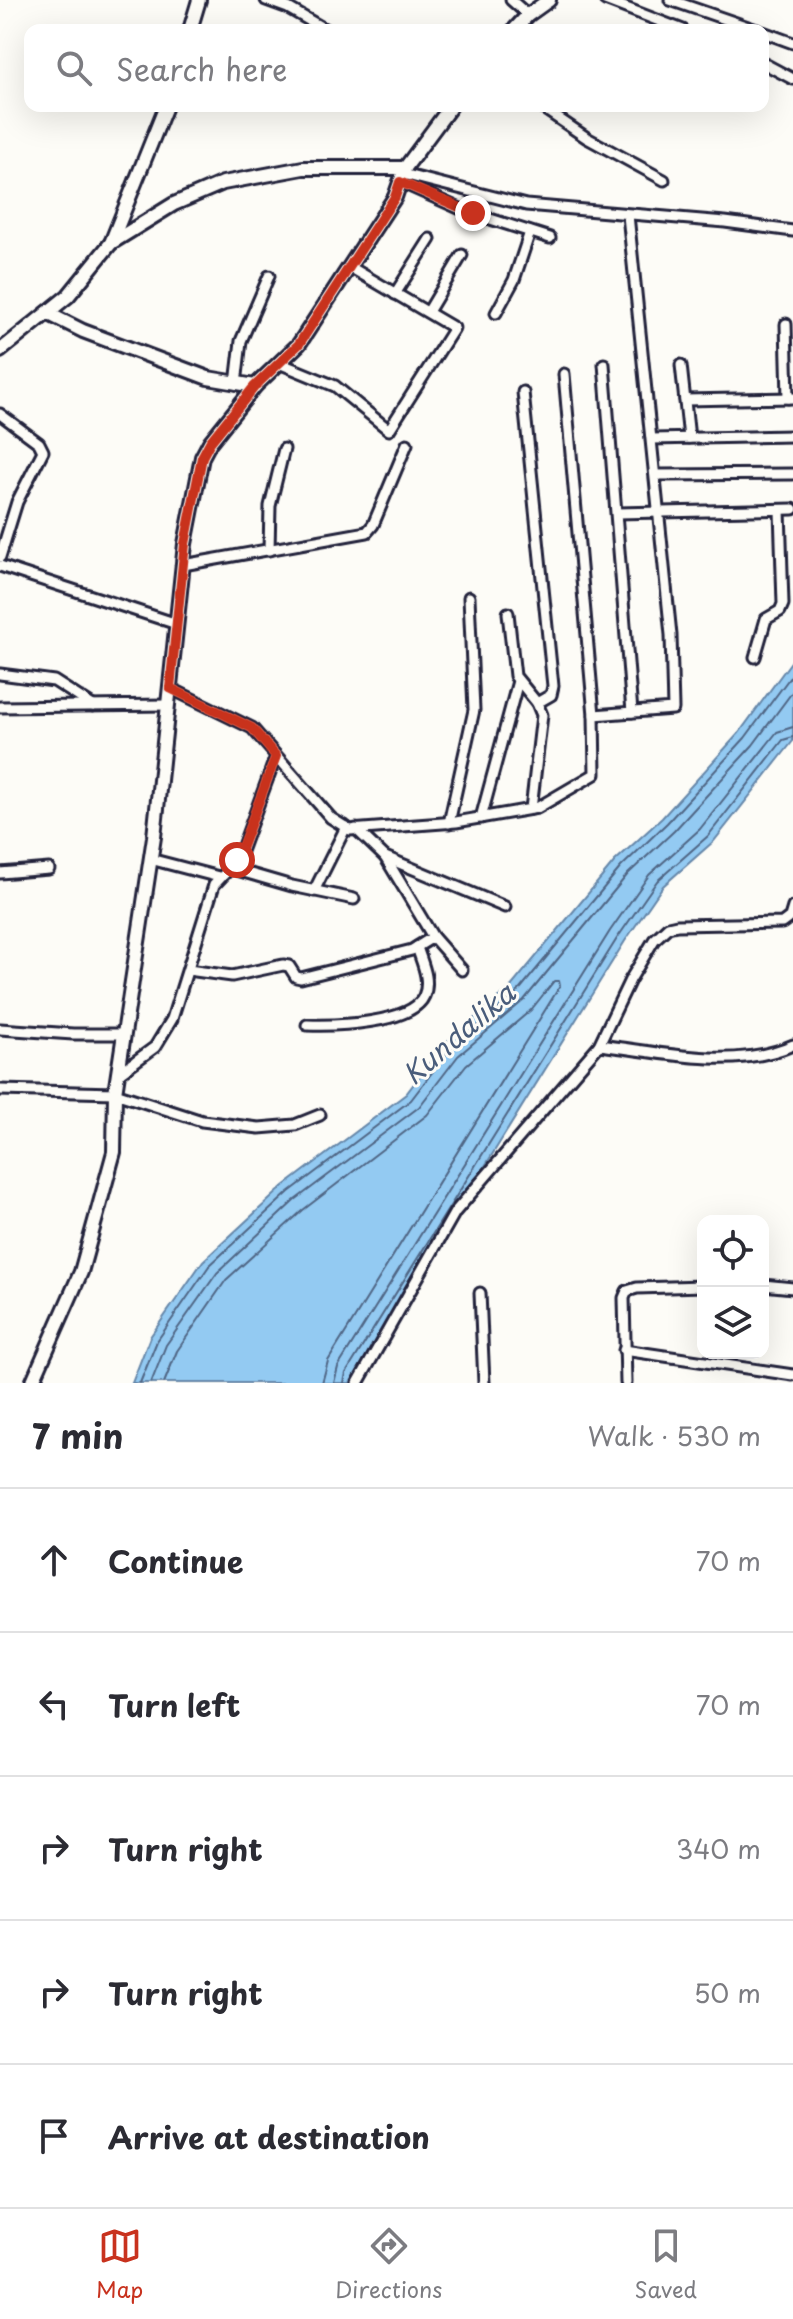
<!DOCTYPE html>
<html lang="en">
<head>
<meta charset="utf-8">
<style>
  body { margin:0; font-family:"Playpen Sans",sans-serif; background:#f2f2f3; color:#2b2b33 }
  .controls { position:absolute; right:24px; bottom:24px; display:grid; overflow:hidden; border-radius:16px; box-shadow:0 8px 32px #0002 }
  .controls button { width:72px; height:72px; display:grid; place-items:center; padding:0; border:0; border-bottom:2px solid #e1e1e2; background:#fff; color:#2b2b33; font:40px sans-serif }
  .stop { position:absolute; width:24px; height:24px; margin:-18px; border:6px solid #c8321e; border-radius:50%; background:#fff }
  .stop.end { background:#c8321e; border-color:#fff; box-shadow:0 2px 8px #0008 }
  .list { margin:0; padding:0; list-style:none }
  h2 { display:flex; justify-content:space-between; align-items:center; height:104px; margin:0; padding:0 32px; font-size:34px }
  h2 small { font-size:26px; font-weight:400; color:#7c7c81 }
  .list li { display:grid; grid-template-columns:52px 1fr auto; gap:24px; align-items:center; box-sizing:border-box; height:144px; padding:0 32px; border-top:2px solid #e1e1e2 }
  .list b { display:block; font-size:30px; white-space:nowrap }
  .list em { font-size:26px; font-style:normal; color:#7c7c81 }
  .icon { flex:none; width:44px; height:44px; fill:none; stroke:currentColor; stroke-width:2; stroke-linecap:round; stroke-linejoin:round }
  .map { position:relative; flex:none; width:793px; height:1383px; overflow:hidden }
  .search { position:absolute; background:#fff; box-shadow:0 8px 32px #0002; left:24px; right:24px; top:24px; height:88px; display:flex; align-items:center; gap:20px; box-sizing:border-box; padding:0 28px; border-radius:16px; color:#7c7c81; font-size:30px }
  .sheet { height:824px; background:#fff }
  nav { display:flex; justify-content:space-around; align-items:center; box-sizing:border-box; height:112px; border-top:2px solid #e1e1e2; background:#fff; font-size:22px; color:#7c7c81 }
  nav a { display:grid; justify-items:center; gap:4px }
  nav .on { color:#c8321e }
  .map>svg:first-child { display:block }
</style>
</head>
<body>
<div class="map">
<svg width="793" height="1383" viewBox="0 0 793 1383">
  <rect width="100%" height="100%" fill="#fdfcf7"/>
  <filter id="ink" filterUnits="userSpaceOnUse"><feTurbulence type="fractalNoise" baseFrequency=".0125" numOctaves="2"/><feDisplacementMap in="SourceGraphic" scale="16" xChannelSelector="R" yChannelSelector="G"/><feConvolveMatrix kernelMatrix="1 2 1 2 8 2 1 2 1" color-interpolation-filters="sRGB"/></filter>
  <g filter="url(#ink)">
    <path fill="#93caf2" stroke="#6687a9" stroke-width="2" d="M793,659V741L714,841L663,886L625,941L350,1383H132L150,1337L203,1261L284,1186L406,1094L444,1044L510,988L615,861L662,818L739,733Z"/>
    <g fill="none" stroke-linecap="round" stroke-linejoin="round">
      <g stroke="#4f6584" stroke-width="2">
        <path d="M140,1383L157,1341L209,1266L289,1192L411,1100L450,1049L516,994L621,867L667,823L745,738L793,673"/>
        <path d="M151,1383L166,1345L217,1273L295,1200L419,1107L458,1056L524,1000L628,874L674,831L753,745L793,691"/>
        <path d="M164,1383L177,1351L226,1280L303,1210L427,1115L466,1065L531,1010L554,981H559L560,986L328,1361L322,1383"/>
        <path d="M334,1383L338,1367L610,931L649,875L700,829L777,732L793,727"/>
        <path d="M344,1383L346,1373L618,937L657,881L708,836L783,740L793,737"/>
      </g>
      <defs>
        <g id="street">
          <path d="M266,0L288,8L326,30"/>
          <path d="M511,0L528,15"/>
          <path d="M605,0L683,30"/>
          <path d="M670,0L757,30"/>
          <path d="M763,32L793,43"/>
          <path d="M763,63L793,79"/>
          <path d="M540,106L587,138L664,180"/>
          <path d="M403,174L526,205L725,222L793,231"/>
          <path d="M400,182L465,211L550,238"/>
          <path d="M395,294L430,239"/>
          <path d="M428,312L462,255"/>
          <path d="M496,313L514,280L530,232"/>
          <path d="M786,324L788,398"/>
          <path d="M279,363L335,386L389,430L454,328L350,267"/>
          <path d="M604,364L632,712"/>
          <path d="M681,365L689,438"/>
          <path d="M564,374L594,715"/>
          <path d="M236,384L241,341L269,276"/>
          <path d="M523,392L553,686L551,695L537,703"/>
          <path d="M685,400L793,398"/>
          <path d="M0,414L39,443L43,451L17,502L0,557"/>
          <path d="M652,439L793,436"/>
          <path d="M656,475L793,474"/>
          <path d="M617,513L793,509"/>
          <path d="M269,550L270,506L284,449"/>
          <path d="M183,565L367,532L373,525L407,444"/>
          <path d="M0,566L177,624"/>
          <path d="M508,613L515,676L537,703L542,715L531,809"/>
          <path d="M755,657L766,619L780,611L783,604L780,510"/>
          <path d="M0,674L54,681L93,706"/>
          <path d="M170,688L252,728L331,818L350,830L456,822L537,808L595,774L594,715L673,709L671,635L628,215"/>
          <path d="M0,707L168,705"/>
          <path d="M481,818L518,681"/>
          <path d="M449,823L474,710L469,597"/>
          <path d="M356,829L385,857L505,907"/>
          <path d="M385,857L433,937L462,970"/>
          <path d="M150,859L219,877"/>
          <path d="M230,868L292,886L354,899"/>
          <path d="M0,873L49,869"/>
          <path d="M314,891L346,827"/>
          <path d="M188,970L232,976L283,965L289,966L296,977L301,978L412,950L433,937"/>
          <path d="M307,1025C334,1026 412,1024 424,996C431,980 422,963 417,947"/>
          <path d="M0,1029L73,1034H124"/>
          <path d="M599,1045C661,1052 734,1071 793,1045"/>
          <path d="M118,1074L155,1047L172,1019L214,885L230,868L240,854L276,756"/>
          <path d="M0,1090L115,1093L202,1121L259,1128L295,1125L320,1115"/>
          <path d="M763,1285L793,1288"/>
          <path d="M480,1293L484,1383"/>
          <path d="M624,1350L793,1375"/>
          <path d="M358,1383L455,1212L599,1045L630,980L654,940L668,927L677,925L782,923L790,917L793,907"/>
          <path d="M626,1383L624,1298L627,1291L637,1288L703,1286"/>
        </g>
        <g id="secondary">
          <path d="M190,30L199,0"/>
          <path d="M514,30L528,15L549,0"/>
          <path d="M111,243L174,204L223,183L303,168H405L451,106"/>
          <path d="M47,313L83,331L208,378L255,386"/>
          <path d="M0,351L68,296L111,243L166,106"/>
          <path d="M32,1383L81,1272L114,1152L115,1093L154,837L185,544L202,457L210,442L255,386L299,344L395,197L405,168"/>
        </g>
      </defs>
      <use href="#street" stroke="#22223b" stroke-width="15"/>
      <use href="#secondary" stroke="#22223b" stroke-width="18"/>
      <use href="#street" stroke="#fdfcf7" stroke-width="9"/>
      <use href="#secondary" stroke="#fdfcf7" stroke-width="12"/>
    </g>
  </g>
  <g fill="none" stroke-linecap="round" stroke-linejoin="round" filter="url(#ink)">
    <path stroke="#c8321e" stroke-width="10" d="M237,860L276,756L252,728L170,688L185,544L202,457L210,442L255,386L299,344L395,197L400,182L473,213"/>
  </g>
  <g text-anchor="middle" stroke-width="6" stroke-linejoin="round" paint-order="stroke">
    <g font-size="28" font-style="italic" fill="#4a5d7b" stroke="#fdfcf7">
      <text transform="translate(459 1034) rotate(-41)" y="10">Kundalika</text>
    </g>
  </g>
</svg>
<div class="controls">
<button><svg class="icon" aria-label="locate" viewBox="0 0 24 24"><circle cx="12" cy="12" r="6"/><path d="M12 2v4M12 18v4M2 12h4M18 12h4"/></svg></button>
<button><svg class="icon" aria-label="layers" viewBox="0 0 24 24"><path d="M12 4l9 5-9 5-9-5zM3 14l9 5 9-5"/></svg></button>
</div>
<div class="stop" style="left:237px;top:860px"></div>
<div class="stop end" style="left:473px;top:213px"></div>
<div class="search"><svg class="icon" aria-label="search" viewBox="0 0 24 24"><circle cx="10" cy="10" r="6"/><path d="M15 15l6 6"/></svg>Search here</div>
</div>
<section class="sheet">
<h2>7 min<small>Walk · 530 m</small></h2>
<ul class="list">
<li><svg class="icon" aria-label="ahead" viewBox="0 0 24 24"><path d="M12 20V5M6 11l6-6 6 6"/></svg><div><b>Continue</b></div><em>70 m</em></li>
<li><svg class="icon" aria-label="left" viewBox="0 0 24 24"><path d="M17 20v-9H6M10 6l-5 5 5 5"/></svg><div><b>Turn left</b></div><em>70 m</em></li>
<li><svg class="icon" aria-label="right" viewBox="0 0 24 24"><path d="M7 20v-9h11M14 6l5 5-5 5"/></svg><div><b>Turn right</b></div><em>340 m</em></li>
<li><svg class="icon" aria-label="right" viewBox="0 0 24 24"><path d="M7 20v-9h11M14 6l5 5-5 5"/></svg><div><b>Turn right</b></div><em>50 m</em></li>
<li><svg class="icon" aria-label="arrive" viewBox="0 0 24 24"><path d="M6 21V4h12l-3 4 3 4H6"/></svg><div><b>Arrive at destination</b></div></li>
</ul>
</section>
<nav>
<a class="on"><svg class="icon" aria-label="map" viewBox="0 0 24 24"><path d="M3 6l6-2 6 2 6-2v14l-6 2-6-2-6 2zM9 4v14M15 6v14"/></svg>Map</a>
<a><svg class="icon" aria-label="directions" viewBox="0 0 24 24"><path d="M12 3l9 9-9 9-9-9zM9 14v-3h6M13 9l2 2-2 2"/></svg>Directions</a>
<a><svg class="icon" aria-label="saved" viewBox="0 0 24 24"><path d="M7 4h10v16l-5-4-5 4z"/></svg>Saved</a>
</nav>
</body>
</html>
